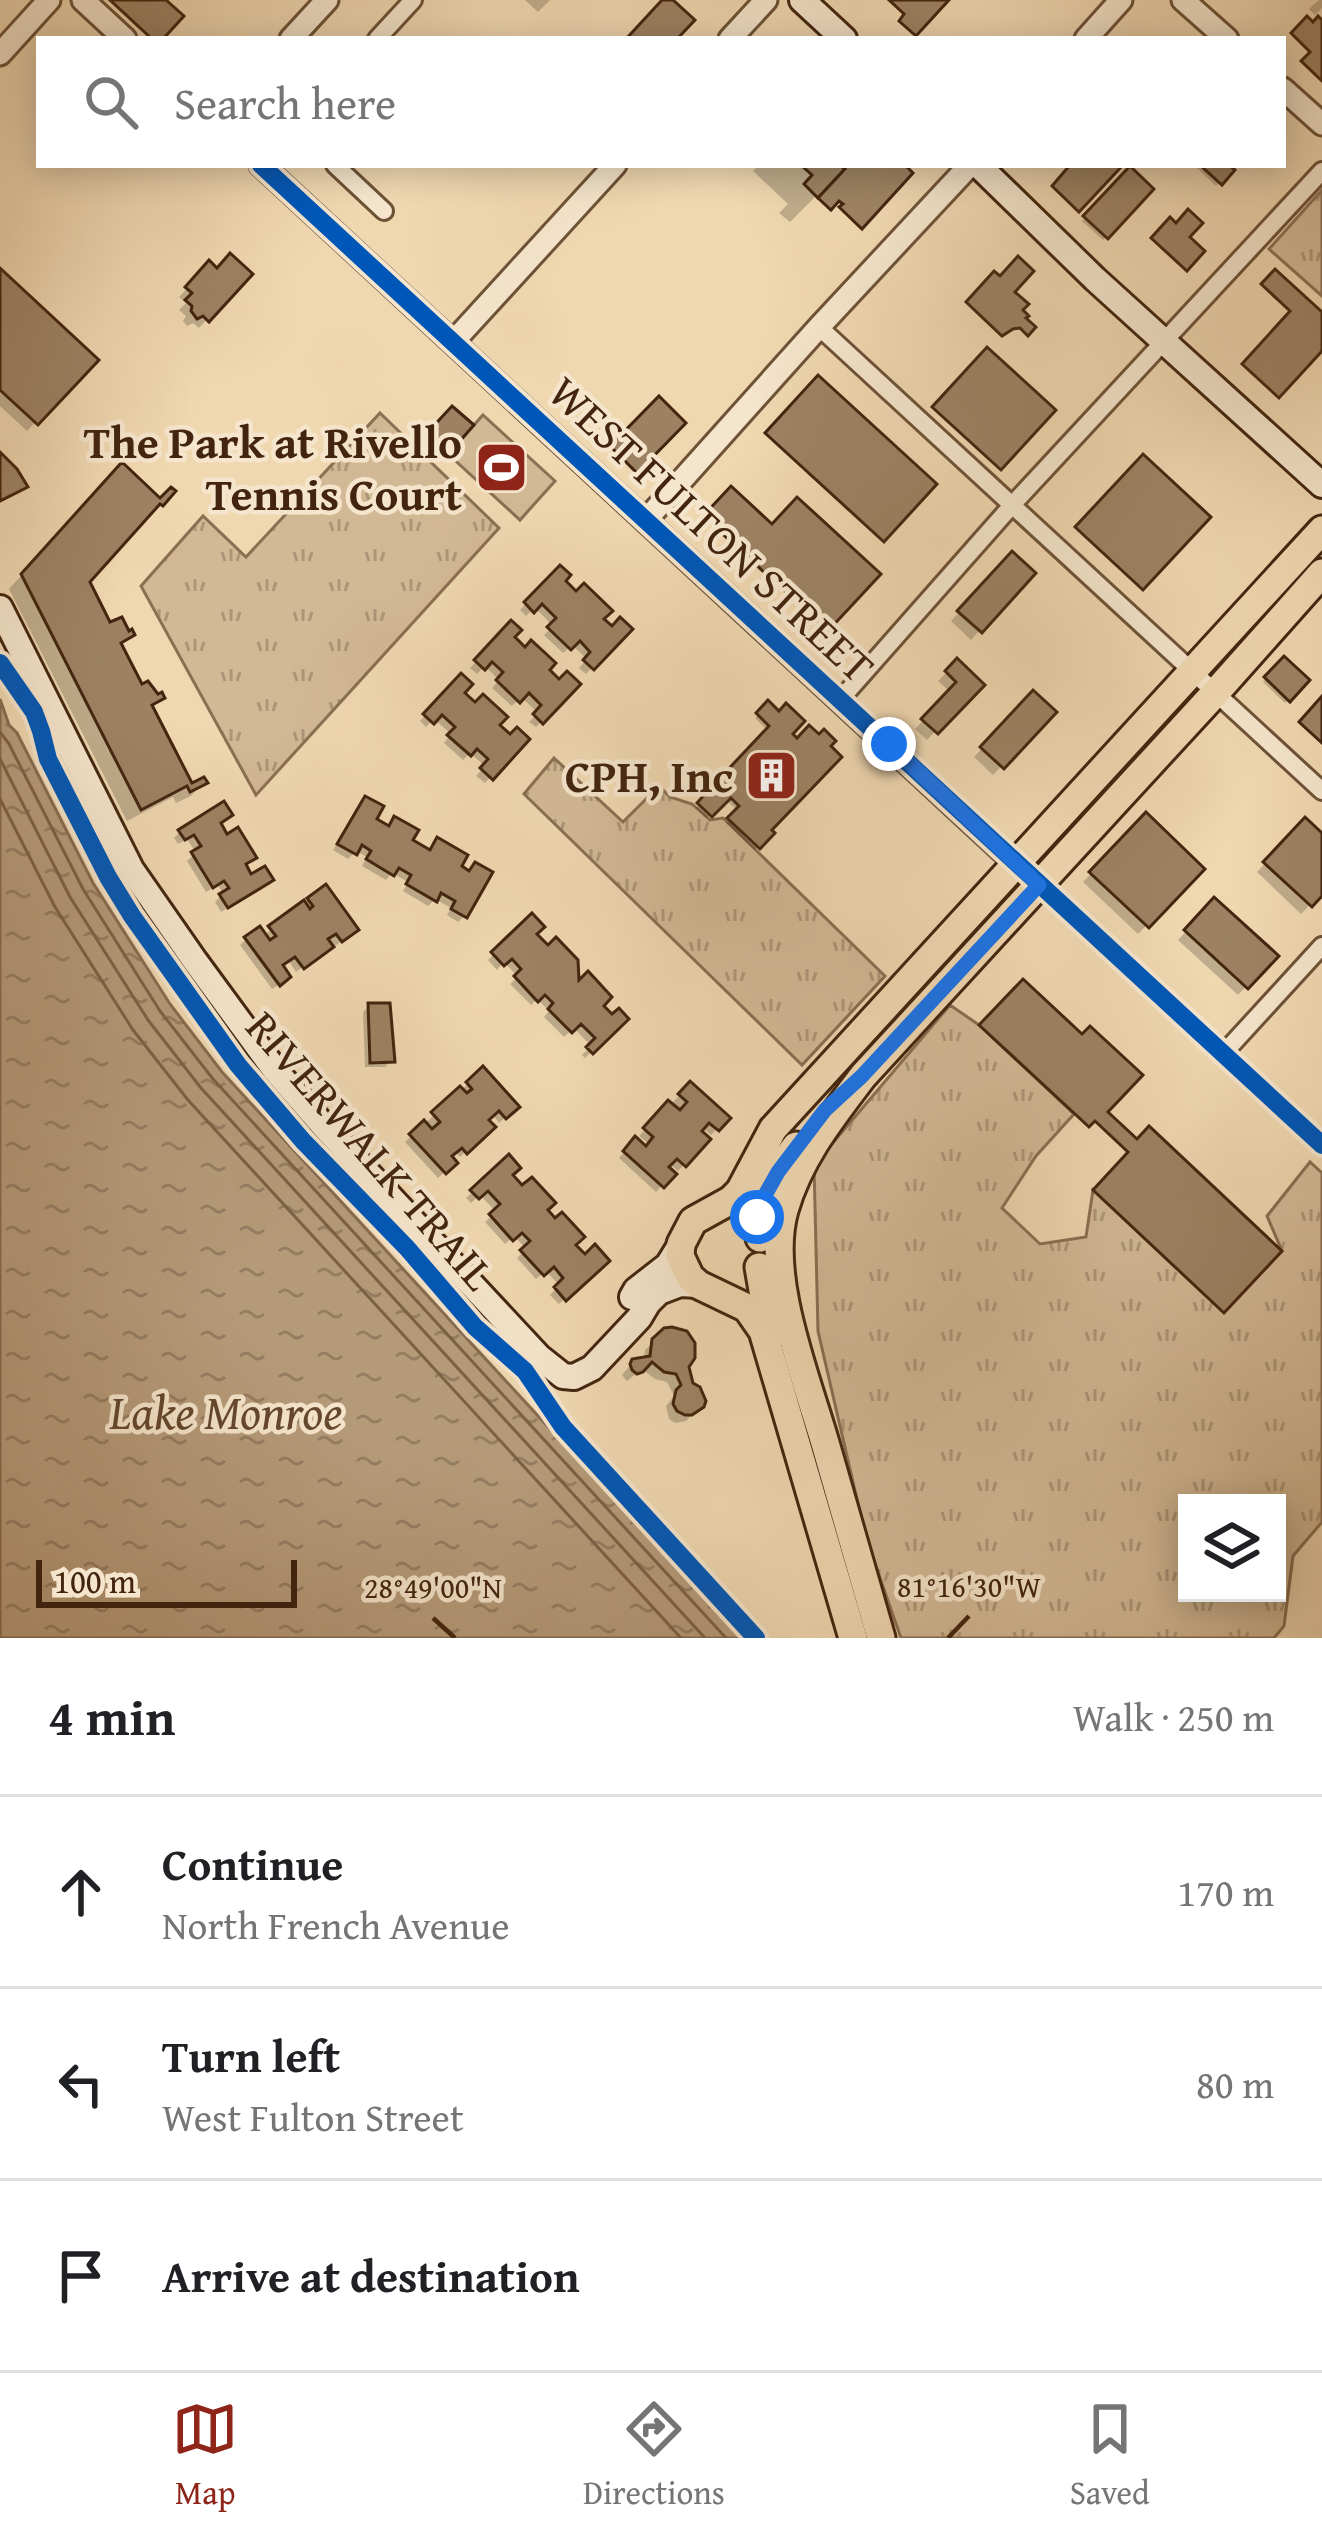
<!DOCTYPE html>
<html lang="en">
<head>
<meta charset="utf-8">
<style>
  body { margin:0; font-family:"Gentium Book Plus",serif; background:#f2f2f2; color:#202124 }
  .controls { position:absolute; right:36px; bottom:36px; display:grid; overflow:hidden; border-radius:0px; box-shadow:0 6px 30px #0003 }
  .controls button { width:108px; height:108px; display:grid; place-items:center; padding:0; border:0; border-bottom:3px solid #e0e0e0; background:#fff; color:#202124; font:60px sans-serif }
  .scale { position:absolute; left:36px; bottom:30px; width:261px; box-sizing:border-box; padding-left:12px; border:6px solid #43250f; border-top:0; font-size:33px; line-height:42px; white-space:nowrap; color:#43250f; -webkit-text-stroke:9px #f5e5cc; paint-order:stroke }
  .stop { position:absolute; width:36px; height:36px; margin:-27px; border:9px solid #1a73e8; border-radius:50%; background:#fff }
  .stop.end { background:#1a73e8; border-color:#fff; box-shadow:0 3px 12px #0008 }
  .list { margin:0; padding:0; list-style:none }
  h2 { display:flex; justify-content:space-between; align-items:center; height:156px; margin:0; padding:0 48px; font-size:51px }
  h2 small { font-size:39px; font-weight:400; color:#757577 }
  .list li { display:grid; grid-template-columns:78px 1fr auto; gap:36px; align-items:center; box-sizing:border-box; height:192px; padding:0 48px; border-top:3px solid #e0e0e0 }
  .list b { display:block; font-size:45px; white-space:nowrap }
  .list p { margin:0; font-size:39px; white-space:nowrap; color:#757577 }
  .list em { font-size:39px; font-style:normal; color:#757577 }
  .icon { flex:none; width:66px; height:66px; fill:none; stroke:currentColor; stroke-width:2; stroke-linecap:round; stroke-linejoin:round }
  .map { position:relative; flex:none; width:1322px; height:1638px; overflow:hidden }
  .search { position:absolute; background:#fff; box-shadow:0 6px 30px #0003; left:36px; right:36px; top:36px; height:132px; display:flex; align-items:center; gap:30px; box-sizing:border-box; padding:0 42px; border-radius:0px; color:#757577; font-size:45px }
  .sheet { height:732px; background:#fff }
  nav { display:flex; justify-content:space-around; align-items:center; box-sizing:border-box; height:168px; border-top:3px solid #e0e0e0; background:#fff; font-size:33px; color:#757577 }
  nav a { display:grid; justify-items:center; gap:6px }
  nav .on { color:#8f2418 }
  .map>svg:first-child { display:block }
</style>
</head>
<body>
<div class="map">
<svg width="1322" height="1638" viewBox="0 0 1322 1638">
  <defs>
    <pattern id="grass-tufts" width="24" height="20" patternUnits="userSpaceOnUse" patternTransform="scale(3)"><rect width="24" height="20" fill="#d2b995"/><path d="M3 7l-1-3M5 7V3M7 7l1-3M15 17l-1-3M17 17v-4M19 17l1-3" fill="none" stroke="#ac9678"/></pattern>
    <pattern id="water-ripples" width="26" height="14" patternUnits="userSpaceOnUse" patternTransform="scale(3)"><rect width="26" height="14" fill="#b59a79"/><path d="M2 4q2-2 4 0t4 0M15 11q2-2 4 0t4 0" fill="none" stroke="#957d62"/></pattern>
  </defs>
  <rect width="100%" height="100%" fill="#efd7b0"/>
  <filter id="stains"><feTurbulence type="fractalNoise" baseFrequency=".00167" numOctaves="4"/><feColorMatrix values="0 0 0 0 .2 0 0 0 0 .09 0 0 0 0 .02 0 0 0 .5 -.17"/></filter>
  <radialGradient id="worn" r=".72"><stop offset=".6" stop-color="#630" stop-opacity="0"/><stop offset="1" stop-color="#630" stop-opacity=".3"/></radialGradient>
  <g fill="url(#grass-tufts)" stroke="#8a6f52" stroke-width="3" fill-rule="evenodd">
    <path d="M1322,190V296L1269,249Z"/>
    <path d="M380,413L499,528L256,795L141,586L203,516L246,557Z"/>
    <path d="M554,758L623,822L659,786L670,797L692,804L710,820L723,818L885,976L802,1065L524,794Z"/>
    <path d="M950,1005L979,1025L1074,1114L1036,1156L1002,1208L1040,1244L1086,1237L1093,1190L1224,1312L1282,1251L1267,1216L1310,1162L1322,1173V1522L1293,1556L1284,1626L1274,1638H901L866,1538L818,1331L814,1165ZM1187,1503H1277V1593H1187Z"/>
  </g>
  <path fill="#d2b995" stroke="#8a6f52" stroke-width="3" d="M483,415L555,481L520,520L448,454Z"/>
  <path fill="url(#water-ripples)" stroke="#876b4f" stroke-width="3" d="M0,699L9,725L17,733L93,883L170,1004L222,1072L742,1638H0Z"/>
  <g fill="#0003">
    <path d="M525,0H550L538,12Z"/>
    <path d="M1319,0H1322V8L1315,15L1309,9Z"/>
    <path d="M759,165H901L909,173L860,227L841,210L844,206L837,199L829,208L816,196L790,222L779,213L788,204L753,171Z"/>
    <path d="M1198,165H1225L1231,170L1216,186L1196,167Z"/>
    <path d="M1130,170L1150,189L1103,240L1082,221Z"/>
    <path d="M209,265L217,271L248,274L199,328L193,323L187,326L183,321L186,316L179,310L186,303L179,297Z"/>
    <path d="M0,272L95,360L27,431L0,406Z"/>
    <path d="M987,351L1052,410L998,469L934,410Z"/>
    <path d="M818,379L933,484L881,540L766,435Z"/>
    <path d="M452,410L470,425L446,452L428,436Z"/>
    <path d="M109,480L148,517L87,582L109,626L131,635L119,647L140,688L162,698L151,709L190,787L204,782L191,796L176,803L173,797L127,821L9,589Z"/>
    <path d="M731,490L772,528L876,574L825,630L705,519Z"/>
    <path d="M1012,555L1032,573L971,640L951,621Z"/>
    <path d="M560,569L562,581L612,630L629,629L586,674L579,668L587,659L572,645L563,653L544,635L553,626L535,608L526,616L520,610Z"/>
    <path d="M511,624V638L559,683L577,684L536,727L529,722L538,713L521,697L512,706L492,688L499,680L485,666L477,674L470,668Z"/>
    <path d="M1284,660L1306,680L1285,703L1263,682Z"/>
    <path d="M957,662L980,685L927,740L915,729L950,692L938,681Z"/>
    <path d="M461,677V693L510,738L526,739L485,783L476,776L485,766L470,753L463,760L444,743L451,734L434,719L426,727L420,721Z"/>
    <path d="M1033,694L1052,712L993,775L974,757Z"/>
    <path d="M768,704L797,742L768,831L771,833L755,850L726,823L738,811L725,799L707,818L696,808L768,731L755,718Z"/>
    <path d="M365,799L373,820L388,828L395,820L409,841L468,873L464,916L458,922L447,915L451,908L435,899L428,906L403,891L408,882L392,873L386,880L362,866L367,857L356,851L348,859L333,850Z"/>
    <path d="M1146,817L1201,869L1138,934L1083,882Z"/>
    <path d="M1305,821L1322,837V892L1301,914L1257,872Z"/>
    <path d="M218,824L250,878L264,886L221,912L215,902L223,894L218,885L206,892L187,861L196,853L187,839L178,844L174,838L180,832Z"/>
    <path d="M309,900L349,936L335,946L333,943L296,972L288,960L280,966L282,983L272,989L240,945L246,939L263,936Z"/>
    <path d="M1215,901L1275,956L1238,995L1178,940Z"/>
    <path d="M532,918L533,934L576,987L612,1018L625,1019L585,1058L582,1055L591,1046L574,1028L564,1037L544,1017L549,1011L537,999L531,1005L510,984L518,977L504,962L497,970L488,960Z"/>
    <path d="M1023,983L1082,1038L1104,1112L1137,1143L1278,1251L1222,1311L1094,1192L1129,1155L1092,1120L1086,1126L981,1028Z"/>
    <path d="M369,1006L391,1061L385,1067H365L363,1012Z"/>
    <path d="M483,1070L516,1107L499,1123L492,1114L486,1120L492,1127L460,1157L454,1151L448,1156L454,1163L438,1178L405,1142Z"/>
    <path d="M690,1085L727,1118L711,1135L702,1127L697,1132L707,1140L678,1171L669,1163L665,1168L672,1174L656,1192L619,1158L635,1140L646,1149L650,1145L639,1136Z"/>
    <path d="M509,1159V1175L544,1211L584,1258L606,1261L559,1304L550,1295L559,1285L546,1271L536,1279L517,1258L526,1249L514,1236L505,1244L485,1222L496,1212L480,1195L471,1203L466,1198Z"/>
    <path d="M665,1331L686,1367L691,1385L695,1412L686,1421L675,1423L669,1419L666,1406L674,1396L667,1382L655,1379L642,1369L627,1381L622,1375L633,1362L644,1360L645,1350Z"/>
  </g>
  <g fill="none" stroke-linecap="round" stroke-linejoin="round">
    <g stroke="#7c6044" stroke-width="3">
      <path d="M0,732L9,744L83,889L160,1011L213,1079L726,1638"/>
      <path d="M0,759L70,897L148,1020L201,1088L705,1638"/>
      <path d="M0,799L55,907L133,1030L188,1100L681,1638"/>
    </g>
  </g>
  <g fill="#9c8263" stroke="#43250f" stroke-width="3">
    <path d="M110,0H166L184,16L163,39H152Z"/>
    <path d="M662,0H673L695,20L677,39H626Z"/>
    <path d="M889,0H949L916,36L899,21L904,14Z"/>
    <path d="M1307,16L1313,22L1318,16L1322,20V81L1301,61L1310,52L1291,33Z"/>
    <path d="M801,165H840L845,169L818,198L804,184L812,175Z"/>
    <path d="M840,165H905L913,173L862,229L839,207L843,204L839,201L831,210L818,198L845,169Z"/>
    <path d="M1123,165L1079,212L1052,186L1070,165Z"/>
    <path d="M1200,165H1229L1235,170L1222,185Z"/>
    <path d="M1130,166L1154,189L1108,239L1083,216Z"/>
    <path d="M1188,209L1203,223L1190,237L1205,251L1187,271L1151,238L1170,217L1176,223Z"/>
    <path d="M230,253L253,274L209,322L203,316L197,319L191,311L192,306L185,300L192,293L185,287L209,260L217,268Z"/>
    <path d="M1018,256L1034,271L1015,292L1029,304L1023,310L1029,316L1026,318L1036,327L1028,336L1020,328L1013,329L1002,336L966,302L994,271L1000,276Z"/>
    <path d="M0,268L99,360L38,425L0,390Z"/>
    <path d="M1275,269L1322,312V351L1279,398L1242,364L1290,311L1261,284Z"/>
    <path d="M987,347L1056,410L1001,470L932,407Z"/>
    <path d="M818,375L937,484L884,542L765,433Z"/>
    <path d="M659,396L686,423L637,473L610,446Z"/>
    <path d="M452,406L474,425L451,451L429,431Z"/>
    <path d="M0,452L17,469L28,487L0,501Z"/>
    <path d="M1143,454L1211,517L1143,590L1075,527Z"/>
    <path d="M122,462L160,498L171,487L176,491L163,506L160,504L90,582L110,622L122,617L129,631L132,629L135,635L121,643L142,684L148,681L158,694L162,692L165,698L152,705L192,783L204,777L208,783L190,792L187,786L141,810L21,574Z"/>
    <path d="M731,486L772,524L797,497L881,574L828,631L703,516Z"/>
    <path d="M1012,551L1036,573L982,633L957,611Z"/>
    <path d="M560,565L571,575L566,581L576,591L584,583L613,611L604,619L612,626L620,617L633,629L594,670L583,660L590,652L580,641L571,650L547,627L556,618L542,604L534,613L524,602Z"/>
    <path d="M511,620L522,630L515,637L525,647L531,640L556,663L550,670L559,679L567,671L581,684L543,724L533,714L541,705L529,693L520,703L496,680L503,672L492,662L485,670L474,660Z"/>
    <path d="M1284,656L1310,680L1290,702L1264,677Z"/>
    <path d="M957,658L985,685L938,734L921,719L956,682L945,671Z"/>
    <path d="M461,673L473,684L465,693L475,702L483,694L508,717L500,725L510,734L517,727L530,739L493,780L480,768L488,759L477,749L471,756L447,735L455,727L442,715L434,724L423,714Z"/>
    <path d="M1033,690L1057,712L1004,769L980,747Z"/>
    <path d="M1322,696V743L1299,722Z"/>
    <path d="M768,700L779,711L786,703L805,721L793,734L797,738L809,725L819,734L824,729L836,741L831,746L842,757L772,830L775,833L760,849L727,818L739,806L731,798L712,817L697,803L715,783L710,778L714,774L719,779L769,726L756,713Z"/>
    <path d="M365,796L384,806L377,819L389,826L394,816L419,830L413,840L430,850L437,837L468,855L462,866L469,871L475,862L493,872L467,918L451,909L455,901L441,893L437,902L406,884L411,875L399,868L394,876L366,859L371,851L362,845L357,855L337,844Z"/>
    <path d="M224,801L233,815L221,823L227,834L238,827L257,858L246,864L251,874L265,866L274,880L228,908L219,894L229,888L224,881L213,888L191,852L201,846L194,835L185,840L178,830Z"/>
    <path d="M1146,812L1205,869L1149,928L1089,872Z"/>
    <path d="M1305,817L1322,833V896L1312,907L1263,862Z"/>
    <path d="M326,884L359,930L342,942L336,934L328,939L334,947L304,969L295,957L283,965L291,977L280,986L244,937L260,926L270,940L276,936L268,926L304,900L310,909L313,906L307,898Z"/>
    <path d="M1214,897L1279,956L1248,989L1184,930Z"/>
    <path d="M532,913L545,927L537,934L548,945L556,937L578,960L579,980L588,971L612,997L604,1006L612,1014L619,1008L629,1019L593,1054L586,1047L595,1038L581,1024L572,1033L548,1009L553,1003L545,995L538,1002L514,976L521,969L512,959L504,966L491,952Z"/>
    <path d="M1023,979L1082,1034L1090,1026L1143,1075L1108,1112L1137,1139L1149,1126L1282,1251L1224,1313L1093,1190L1128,1152L1095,1121L1089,1127L979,1025Z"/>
    <path d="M368,1003H390L395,1062L370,1063Z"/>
    <path d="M483,1066L520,1107L506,1119L499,1111L489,1120L496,1127L467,1154L462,1148L452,1156L458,1163L446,1174L409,1134L424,1120L432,1129L440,1122L431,1112L460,1086L467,1093L472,1089L466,1082Z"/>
    <path d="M690,1081L731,1118L719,1131L709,1123L702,1131L711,1139L686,1167L677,1159L669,1167L677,1174L664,1188L623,1151L635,1136L646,1146L653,1137L643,1128L668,1100L680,1110L687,1102L678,1094Z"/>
    <path d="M509,1154L521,1168L513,1175L522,1185L532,1177L556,1203L548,1210L555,1218L562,1212L585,1237L576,1245L585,1254L595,1244L610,1261L566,1301L554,1287L563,1278L554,1267L544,1276L520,1250L530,1241L522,1233L513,1241L489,1214L500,1204L488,1191L479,1199L470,1190Z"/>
    <path d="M672,1327L687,1331L695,1343V1358L689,1367L693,1383L700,1387L706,1401L704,1407L692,1415H685L677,1411L673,1404L676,1390L681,1385L676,1374L664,1372L652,1362L643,1372L637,1374L632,1370L630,1364L632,1359L650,1356L652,1339L664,1328Z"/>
  </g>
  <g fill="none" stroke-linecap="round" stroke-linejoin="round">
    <defs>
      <g id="minor">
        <path d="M377,39L413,0"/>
        <path d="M335,165L384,211"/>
        <path d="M819,327L1322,791"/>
        <path d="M840,700L1013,504L1322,171"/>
        <path d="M1039,885L1322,1145"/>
        <path d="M1223,1054L1322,946"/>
      </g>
      <g id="tertiary">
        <path d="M83,0L125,39"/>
        <path d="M1183,0L1227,39"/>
        <path d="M291,39L327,0"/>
        <path d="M730,39L766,0"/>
        <path d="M1086,39L1121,0"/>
        <path d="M0,54L49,0"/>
        <path d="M1283,89L1322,124"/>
        <path d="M261,165L1039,885"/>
        <path d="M453,342L615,165"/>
        <path d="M646,520L819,327L970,165"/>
      </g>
      <g id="secondary">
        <path d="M802,0L844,39"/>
        <path d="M978,165L1095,279L1322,485"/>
        <path d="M0,608L131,869L195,961L275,1070L321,1123L539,1357L563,1376L574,1377L592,1368L639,1318L648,1303L659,1292L680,1284L699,1285"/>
        <path d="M632,1297L636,1290L668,1265L681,1244"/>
      </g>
      <g id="primary">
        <path d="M760,1238C755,1197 773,1177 796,1146"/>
        <path d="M759,1267L764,1296L779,1331"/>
        <path d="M853,1638L763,1331L747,1308L699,1285L690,1277L680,1256L681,1244L693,1221L731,1200L740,1191L773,1129L1322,530"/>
        <path d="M881,1638C862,1573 844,1508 825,1443C806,1377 765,1277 784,1210C799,1158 831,1118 863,1076L1217,691L1322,573"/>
      </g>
    </defs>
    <use href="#minor" stroke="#6e5237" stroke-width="22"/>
    <use href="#tertiary" stroke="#6e5237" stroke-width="27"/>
    <use href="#secondary" stroke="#43250f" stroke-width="30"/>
    <use href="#primary" stroke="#43250f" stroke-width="33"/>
    <use href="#minor" stroke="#f5e5cc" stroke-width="16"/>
    <use href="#tertiary" stroke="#f5e5cc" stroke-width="21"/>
    <use href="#secondary" stroke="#f5e5cc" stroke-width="24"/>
    <use href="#primary" stroke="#efd7b0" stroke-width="27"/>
    <defs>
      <g id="cycleway">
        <path d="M261,165L1322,1145"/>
        <path d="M0,663L34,712L41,731L48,759L108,877L132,916L238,1065L303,1141L407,1248L475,1327L525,1371L563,1427L756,1638"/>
      </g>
    </defs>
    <use href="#cycleway" stroke="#f5e5cc" stroke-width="26"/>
    <use href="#cycleway" stroke="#0057b8" stroke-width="18"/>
  </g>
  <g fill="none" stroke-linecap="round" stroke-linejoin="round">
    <path stroke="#1a73e8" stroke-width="15" d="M757,1217L760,1204L778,1172L825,1110L862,1076L1039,885L889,744"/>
  </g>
  <path fill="none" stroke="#43250f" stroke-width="4.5" d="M433,1618L455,1638M948,1638L969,1616"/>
  <defs>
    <symbol id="stadium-square" viewBox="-11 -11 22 22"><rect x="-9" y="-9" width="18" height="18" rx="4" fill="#8f2418" stroke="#f5e5cc"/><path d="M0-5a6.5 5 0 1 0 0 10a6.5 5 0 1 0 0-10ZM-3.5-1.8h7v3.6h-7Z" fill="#fff"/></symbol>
    <symbol id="building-square" viewBox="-11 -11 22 22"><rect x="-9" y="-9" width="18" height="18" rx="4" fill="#8f2418" stroke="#f5e5cc"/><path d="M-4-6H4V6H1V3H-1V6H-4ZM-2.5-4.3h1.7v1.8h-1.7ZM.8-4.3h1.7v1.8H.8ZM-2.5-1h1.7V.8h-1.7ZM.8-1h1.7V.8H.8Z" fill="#fff"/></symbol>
  </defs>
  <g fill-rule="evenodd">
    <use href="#stadium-square" x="472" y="438" width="59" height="59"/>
    <use href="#building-square" x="742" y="746" width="59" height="59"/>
  </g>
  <g text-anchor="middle" stroke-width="9" stroke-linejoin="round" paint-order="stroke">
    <g font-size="45" font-weight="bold" fill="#43250f" stroke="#f5e5cc" text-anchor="end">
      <text x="462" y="458">The Park at Rivello<tspan x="462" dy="52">Tennis Court</tspan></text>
      <text x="733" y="792">CPH, Inc</text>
    </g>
    <g font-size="45" fill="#43250f" stroke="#f5e5cc">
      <text transform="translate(712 529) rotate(43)" y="16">WEST FULTON STREET</text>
      <text transform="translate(371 1150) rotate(49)" y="16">RIVERWALK TRAIL</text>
    </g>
    <g font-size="48" font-style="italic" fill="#65482f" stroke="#f5e5cc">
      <text x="226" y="1429">Lake Monroe</text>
    </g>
  </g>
  <g font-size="30" text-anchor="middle" fill="#43250f" stroke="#f5e5cc" stroke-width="9" stroke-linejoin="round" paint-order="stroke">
    <text x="969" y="1597">81°16'30"W</text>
    <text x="433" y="1598">28°49'00"N</text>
  </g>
  <rect width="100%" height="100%" filter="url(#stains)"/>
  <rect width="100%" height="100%" fill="url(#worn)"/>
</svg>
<div class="controls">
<button><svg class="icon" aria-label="layers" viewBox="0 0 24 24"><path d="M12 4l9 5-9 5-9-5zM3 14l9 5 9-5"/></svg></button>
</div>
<div class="scale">100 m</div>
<div class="stop" style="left:757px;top:1217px"></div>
<div class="stop end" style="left:889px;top:744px"></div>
<div class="search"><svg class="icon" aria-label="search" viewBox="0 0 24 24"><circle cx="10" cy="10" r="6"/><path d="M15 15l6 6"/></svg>Search here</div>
</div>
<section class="sheet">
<h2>4 min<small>Walk · 250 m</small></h2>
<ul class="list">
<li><svg class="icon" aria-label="ahead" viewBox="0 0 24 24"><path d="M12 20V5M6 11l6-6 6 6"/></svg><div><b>Continue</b><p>North French Avenue</p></div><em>170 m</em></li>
<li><svg class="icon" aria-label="left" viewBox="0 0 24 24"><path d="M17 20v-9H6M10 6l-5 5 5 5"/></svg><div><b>Turn left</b><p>West Fulton Street</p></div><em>80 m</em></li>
<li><svg class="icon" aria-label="arrive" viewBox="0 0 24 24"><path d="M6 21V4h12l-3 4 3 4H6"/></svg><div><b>Arrive at destination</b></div></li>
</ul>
</section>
<nav>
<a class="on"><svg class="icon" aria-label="map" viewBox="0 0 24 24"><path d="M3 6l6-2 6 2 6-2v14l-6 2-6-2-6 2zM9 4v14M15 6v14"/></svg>Map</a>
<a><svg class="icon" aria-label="directions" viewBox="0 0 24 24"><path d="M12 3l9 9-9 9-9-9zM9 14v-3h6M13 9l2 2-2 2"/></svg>Directions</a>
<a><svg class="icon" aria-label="saved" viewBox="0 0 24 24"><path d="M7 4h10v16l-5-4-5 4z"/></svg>Saved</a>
</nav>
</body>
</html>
